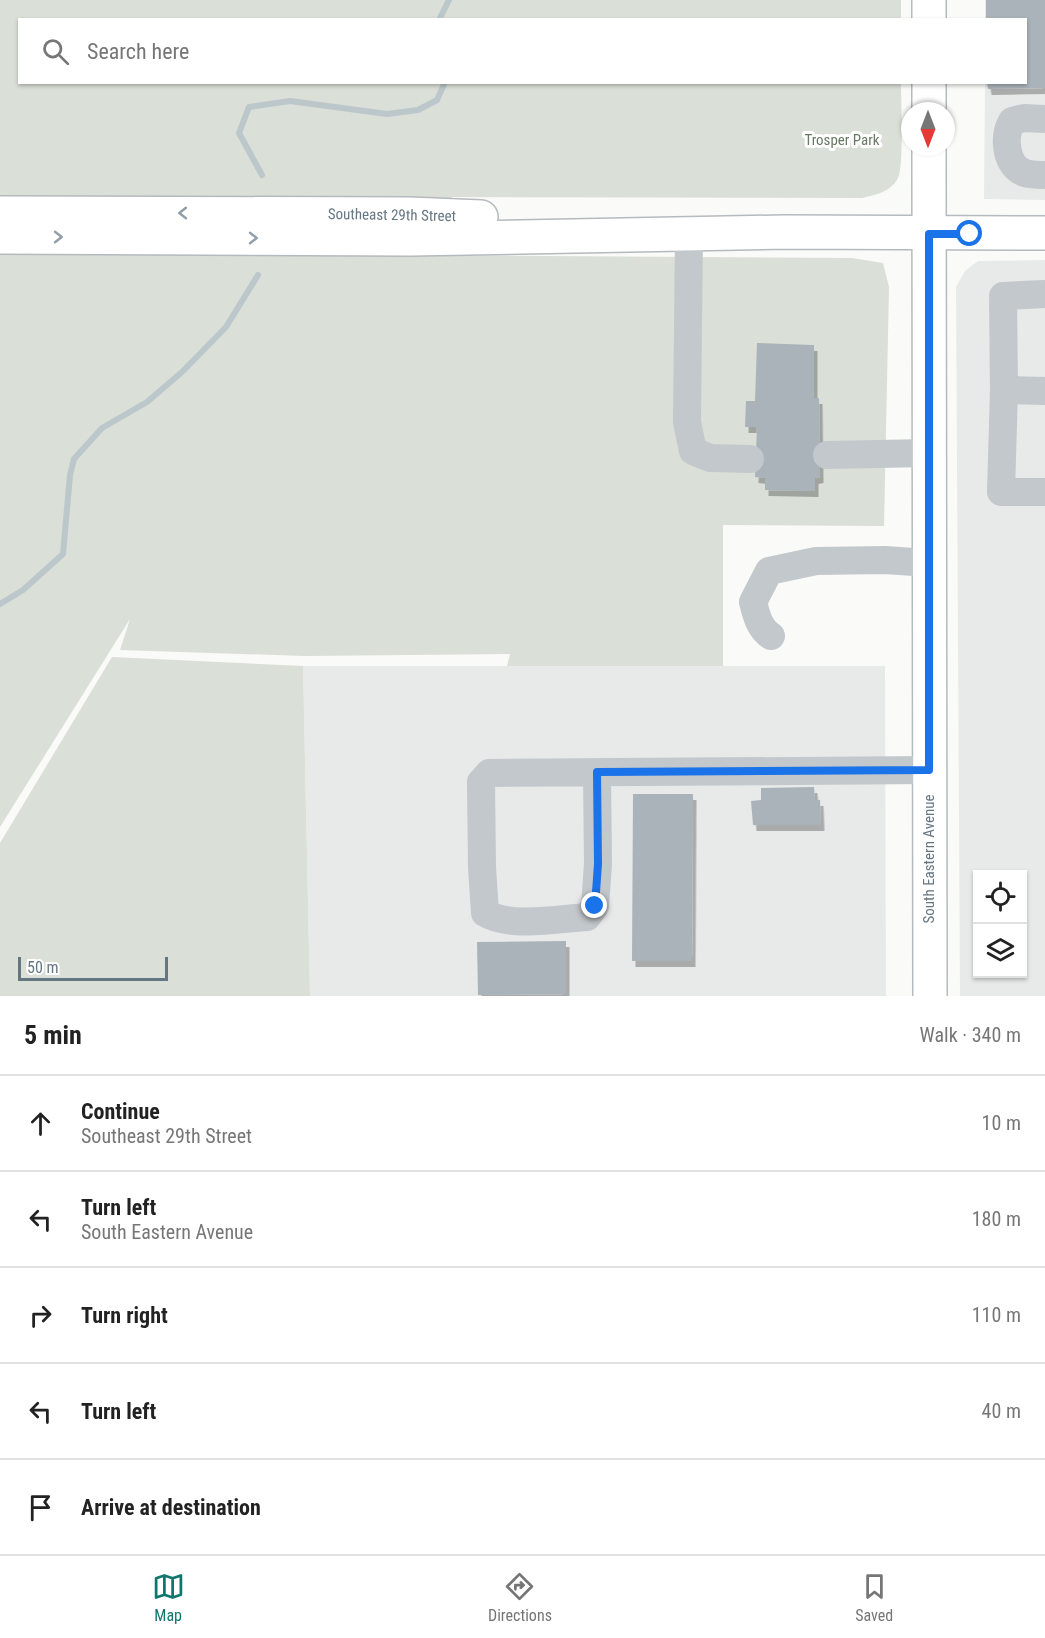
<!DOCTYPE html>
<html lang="en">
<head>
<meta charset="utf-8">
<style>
  body { margin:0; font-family:"Roboto Condensed",sans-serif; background:#f6f6f6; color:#222 }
  .controls { position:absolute; right:18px; bottom:18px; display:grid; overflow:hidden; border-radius:0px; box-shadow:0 2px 4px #0004 }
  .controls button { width:54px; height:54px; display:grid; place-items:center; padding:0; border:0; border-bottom:2px solid #e0e0e0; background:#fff; color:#222; font:30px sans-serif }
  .compass { position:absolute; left:901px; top:102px; width:54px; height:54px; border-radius:50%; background:#fff; box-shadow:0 2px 4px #0004; rotate:180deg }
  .scale { position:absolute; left:18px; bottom:15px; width:150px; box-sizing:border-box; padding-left:6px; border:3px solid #657683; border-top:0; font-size:16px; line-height:21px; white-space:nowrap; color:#657683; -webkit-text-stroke:4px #fff; paint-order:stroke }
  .stop { position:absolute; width:18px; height:18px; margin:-14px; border:4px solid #1a73e8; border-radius:50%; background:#fff }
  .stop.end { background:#1a73e8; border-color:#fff; box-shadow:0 2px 6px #0008 }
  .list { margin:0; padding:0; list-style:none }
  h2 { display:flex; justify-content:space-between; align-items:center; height:78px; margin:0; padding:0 24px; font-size:26px }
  h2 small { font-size:20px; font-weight:400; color:#767676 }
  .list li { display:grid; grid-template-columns:39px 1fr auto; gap:18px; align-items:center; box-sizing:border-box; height:96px; padding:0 24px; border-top:2px solid #e0e0e0 }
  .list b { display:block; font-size:22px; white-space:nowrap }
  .list p { margin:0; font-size:20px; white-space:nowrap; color:#767676 }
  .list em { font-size:20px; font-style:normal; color:#767676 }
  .icon { flex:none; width:33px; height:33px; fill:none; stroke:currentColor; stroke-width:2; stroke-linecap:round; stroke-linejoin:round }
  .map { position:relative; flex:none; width:1045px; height:996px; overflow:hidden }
  .search { position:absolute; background:#fff; box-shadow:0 2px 4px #0004; left:18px; right:18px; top:18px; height:66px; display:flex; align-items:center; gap:15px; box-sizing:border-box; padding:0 21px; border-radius:0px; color:#767676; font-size:22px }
  .sheet { height:558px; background:#fff }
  nav { display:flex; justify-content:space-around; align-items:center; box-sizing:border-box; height:84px; border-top:2px solid #e0e0e0; background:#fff; font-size:16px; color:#767676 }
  nav a { display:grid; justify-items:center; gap:3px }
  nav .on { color:#0f766e }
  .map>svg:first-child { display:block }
</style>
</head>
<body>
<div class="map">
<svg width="1045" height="996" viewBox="0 0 1045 996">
  <defs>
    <filter id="shadow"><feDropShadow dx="3.5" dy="6" stdDeviation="0" flood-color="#0004"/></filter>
  </defs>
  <rect width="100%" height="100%" fill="#fafaf8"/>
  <g fill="#e8e9e9" fill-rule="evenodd">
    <path d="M985,0H1045V200L984,199L985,83L1026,82V20L985,19Z"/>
    <path d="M1045,260V996H960L956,287L965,271L978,261ZM978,874H1022V974H978Z"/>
    <path d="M303,666H885L886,996H310Z"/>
  </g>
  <g fill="#dadfd7">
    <path d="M0,0H901V20H20V82L901,83C901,100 904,166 898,178C891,192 875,195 862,198L452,197L400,255L852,258L883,263L889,287L884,526L723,525V666H507L510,654L305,656L120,650L130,619L0,827Z"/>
    <path d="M112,657L303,666L310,996H0V843Z"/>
  </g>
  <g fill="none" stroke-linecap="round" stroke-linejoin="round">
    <g stroke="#bbc7cb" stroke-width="6">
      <path d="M439,20L449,0"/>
      <path d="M262,175L239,133L249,107L290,101L387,114L418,110L437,100L445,82"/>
      <path d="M0,604L23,590L63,554L70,475L74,459L102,428L147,402L182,372L226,327L258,275"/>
    </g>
  </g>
  <g fill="#aab3b9" filter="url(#shadow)">
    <path d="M986,0H1045V88L988,89L987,82H1026V20H986Z"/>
    <path d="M757,343L814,345V398H819L820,477L815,478V491L765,490V478L755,477L757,427H745L746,401H755Z"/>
    <path d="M814,787L815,800H820L821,825H753L751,801L761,800V788Z"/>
    <path d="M633,794H693L692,961H632Z"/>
    <path d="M566,941V994L478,995L477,942Z"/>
  </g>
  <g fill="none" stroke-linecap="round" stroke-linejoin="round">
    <defs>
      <g id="major">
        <path d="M929,0V20"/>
        <path d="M929,82V111"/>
        <path d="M929,147L930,996"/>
        <path d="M0,213L409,214L481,217"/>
        <path d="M0,237L411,239L784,232L1045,233"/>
      </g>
    </defs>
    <use href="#major" stroke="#b5babe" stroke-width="36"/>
    <g stroke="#c3c8cc" stroke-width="28">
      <path d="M1045,119L1024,118L1012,121C1003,137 1005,166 1025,173C1031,175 1039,175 1045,175"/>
      <path d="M689,234L687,422L693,451L710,458L750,459"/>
      <path d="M1045,294L1003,296L1004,390L1001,492H1045"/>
      <path d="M1004,390L1045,391"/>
      <path d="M827,455L928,453"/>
      <path d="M771,636C759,628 756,614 753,602L769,571L816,561L885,560L928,563"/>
      <path d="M597,773L598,864L595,906L587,917C558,919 510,928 485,913L482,867L481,782L489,773L929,770"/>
    </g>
    <use href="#major" stroke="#fff" stroke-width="33"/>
  </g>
  <defs><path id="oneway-chevron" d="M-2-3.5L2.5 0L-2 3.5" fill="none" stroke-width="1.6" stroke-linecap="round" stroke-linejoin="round" transform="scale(1.5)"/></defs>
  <g stroke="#939fa8">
    <use href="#oneway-chevron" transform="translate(183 213) rotate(-180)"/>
    <use href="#oneway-chevron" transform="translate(58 237)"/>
    <use href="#oneway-chevron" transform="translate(253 238)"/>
  </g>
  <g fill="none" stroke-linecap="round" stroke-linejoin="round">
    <path stroke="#1a73e8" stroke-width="8" d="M595,906L598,864L597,772L929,770V234H970"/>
  </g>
  <g text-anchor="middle" stroke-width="6" stroke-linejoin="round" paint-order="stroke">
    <g font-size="15" fill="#687a64" stroke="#fff">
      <text x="842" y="145">Trosper Park</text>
    </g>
    <g font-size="15" fill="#657683" stroke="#fff">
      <text transform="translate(392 215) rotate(1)" y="5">Southeast 29th Street</text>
      <text transform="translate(929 859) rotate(-90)" y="5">South Eastern Avenue</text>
    </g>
  </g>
</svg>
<div class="controls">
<button><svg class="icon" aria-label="locate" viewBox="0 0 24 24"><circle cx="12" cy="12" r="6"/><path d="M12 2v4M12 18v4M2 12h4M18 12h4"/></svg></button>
<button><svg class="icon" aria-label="layers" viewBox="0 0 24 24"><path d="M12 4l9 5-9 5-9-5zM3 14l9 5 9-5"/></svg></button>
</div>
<svg class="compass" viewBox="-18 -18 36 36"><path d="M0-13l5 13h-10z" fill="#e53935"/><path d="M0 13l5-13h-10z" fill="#767676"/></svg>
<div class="scale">50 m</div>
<div class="stop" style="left:970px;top:234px"></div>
<div class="stop end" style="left:595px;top:906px"></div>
<div class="search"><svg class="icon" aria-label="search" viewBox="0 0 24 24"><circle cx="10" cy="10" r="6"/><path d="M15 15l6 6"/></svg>Search here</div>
</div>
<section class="sheet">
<h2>5 min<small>Walk · 340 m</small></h2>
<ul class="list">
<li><svg class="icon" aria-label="ahead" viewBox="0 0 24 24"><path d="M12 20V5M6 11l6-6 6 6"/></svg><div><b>Continue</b><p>Southeast 29th Street</p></div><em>10 m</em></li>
<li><svg class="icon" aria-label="left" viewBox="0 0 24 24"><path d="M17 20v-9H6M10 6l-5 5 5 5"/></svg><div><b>Turn left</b><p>South Eastern Avenue</p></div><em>180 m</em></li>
<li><svg class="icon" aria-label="right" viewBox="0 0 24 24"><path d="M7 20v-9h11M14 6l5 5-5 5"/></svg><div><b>Turn right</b></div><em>110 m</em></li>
<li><svg class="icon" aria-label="left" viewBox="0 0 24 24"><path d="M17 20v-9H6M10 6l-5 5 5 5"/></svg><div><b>Turn left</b></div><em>40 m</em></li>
<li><svg class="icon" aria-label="arrive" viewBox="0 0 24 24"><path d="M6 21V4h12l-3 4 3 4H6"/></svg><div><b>Arrive at destination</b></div></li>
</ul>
</section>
<nav>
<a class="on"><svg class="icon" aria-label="map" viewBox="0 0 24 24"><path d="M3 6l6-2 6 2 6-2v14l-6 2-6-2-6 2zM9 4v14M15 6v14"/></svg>Map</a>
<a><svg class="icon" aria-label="directions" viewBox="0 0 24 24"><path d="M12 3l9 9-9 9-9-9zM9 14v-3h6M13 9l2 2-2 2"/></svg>Directions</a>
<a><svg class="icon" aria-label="saved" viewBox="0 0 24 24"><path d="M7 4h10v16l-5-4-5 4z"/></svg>Saved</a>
</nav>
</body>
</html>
